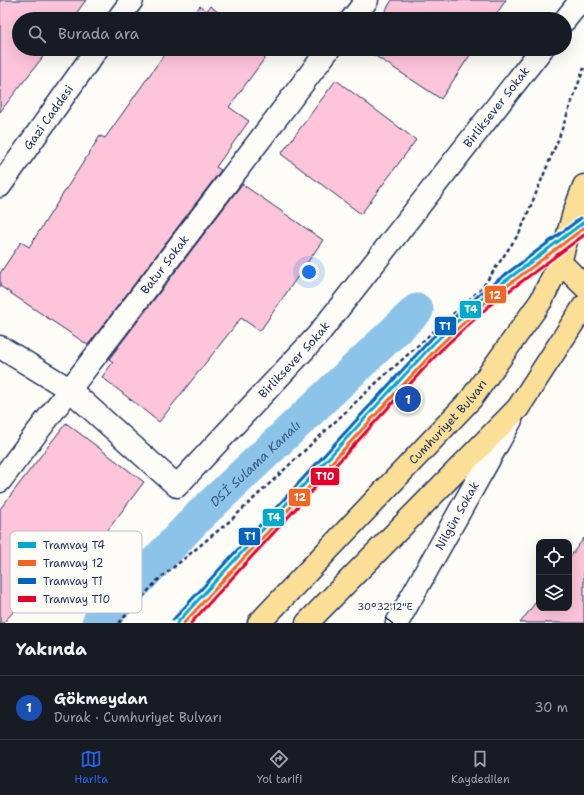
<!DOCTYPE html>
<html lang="tr">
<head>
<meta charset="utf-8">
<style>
  body { margin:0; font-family:"Shantell Sans",sans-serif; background:#242831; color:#f1f3f6 }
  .controls { position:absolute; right:12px; bottom:12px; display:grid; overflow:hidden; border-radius:8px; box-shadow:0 4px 16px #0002 }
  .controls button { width:36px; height:36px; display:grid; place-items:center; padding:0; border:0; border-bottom:1px solid #363941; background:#171b24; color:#f1f3f6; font:20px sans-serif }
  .you { position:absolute; left:309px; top:272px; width:14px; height:14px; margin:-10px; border:3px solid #fff; border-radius:50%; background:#1a73e8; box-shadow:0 0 0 6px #1a73e833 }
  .badge { display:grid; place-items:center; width:26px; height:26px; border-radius:50%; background:#2563eb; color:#fff; font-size:13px; font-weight:700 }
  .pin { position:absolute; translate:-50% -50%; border:2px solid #fff; box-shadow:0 1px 4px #0006 }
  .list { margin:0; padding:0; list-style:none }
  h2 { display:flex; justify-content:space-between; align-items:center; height:52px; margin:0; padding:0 16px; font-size:17px }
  h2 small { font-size:13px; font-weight:400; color:#9ea1a6 }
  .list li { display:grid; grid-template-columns:26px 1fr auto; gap:12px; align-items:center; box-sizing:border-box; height:64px; padding:0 16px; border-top:1px solid #363941 }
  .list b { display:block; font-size:15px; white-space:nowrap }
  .list p { margin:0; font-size:13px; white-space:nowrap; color:#9ea1a6 }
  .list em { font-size:13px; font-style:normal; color:#9ea1a6 }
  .icon { flex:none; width:22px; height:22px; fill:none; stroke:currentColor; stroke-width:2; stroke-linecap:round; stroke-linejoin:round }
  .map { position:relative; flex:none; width:584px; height:623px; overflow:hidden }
  .search { position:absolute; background:#171b24; box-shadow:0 4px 16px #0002; left:12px; right:12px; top:12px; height:44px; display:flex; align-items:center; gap:10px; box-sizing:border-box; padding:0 14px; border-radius:22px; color:#9ea1a6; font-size:15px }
  .sheet { height:116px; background:#171b24 }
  nav { display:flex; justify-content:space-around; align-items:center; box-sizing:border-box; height:56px; border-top:1px solid #363941; background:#171b24; font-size:11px; color:#9ea1a6 }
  nav a { display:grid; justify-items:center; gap:2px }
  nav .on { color:#2563eb }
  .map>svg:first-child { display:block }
</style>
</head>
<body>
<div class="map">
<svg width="584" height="623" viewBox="0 0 584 623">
  <rect width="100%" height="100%" fill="#fdfcf7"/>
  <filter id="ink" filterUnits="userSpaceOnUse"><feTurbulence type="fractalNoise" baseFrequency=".025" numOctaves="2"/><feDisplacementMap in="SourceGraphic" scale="8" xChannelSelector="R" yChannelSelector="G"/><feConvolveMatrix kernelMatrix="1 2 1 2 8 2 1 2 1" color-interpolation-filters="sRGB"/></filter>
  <g filter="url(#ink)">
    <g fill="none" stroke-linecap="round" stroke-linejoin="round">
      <path stroke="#8bc3e9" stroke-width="33" id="s1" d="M98,623L197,518L417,310"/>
    </g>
    <g fill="#fdc4da" stroke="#1b2f5e">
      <path d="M0,0H86L72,19H19V49H49L0,112Z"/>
      <path d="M392,0H506L493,19H380Z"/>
      <path d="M200,6L207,11L210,6L227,19H190Z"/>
      <path d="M168,49H267L270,51L229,107L249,121L216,167L221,170L88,345L0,286V273L21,242L29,247L100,136L105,138Z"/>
      <path d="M365,49H474L441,99Z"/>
      <path d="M336,80L416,140L361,214L281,154Z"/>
      <path d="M242,184L323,240L260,331L241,318L159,422L102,377L113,362L109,359Z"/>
      <path d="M66,423L144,482L89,555L85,552L52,600L36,588L3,623H0V509Z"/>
      <path d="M584,538V623H520L539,598V608H569V558Z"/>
    </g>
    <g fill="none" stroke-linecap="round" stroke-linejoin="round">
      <defs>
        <g id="minor">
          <path d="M118,19L132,0"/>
          <path d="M352,19L367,0"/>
          <path d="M565,20L581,0"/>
          <path id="s2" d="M0,186L97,49"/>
          <path id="s3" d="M0,347L69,389L177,486L317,336L542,49"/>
          <path id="s4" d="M0,481L329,49"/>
          <path id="s5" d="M397,623L511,420"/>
        </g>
        <g id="major">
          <path d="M560,262L584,286"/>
          <path id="s6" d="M259,623L471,399L541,301L560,262L574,213L584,186"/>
          <path d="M307,623L518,408L584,306"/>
        </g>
      </defs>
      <use href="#minor" stroke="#1b2f5e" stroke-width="25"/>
      <use href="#major" stroke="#1b2f5e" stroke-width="25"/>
      <path stroke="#1b2f5e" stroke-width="2.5" stroke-dasharray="4 3" stroke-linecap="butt" d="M119,623L157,581L231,520L374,385L482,288L520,232L558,140L584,68"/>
      <use href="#minor" stroke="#fdfcf7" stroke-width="22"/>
      <use href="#major" stroke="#fbdf96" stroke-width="22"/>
      <defs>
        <path id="tram-1" d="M177,623L434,343L484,297L584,222"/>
        <path id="tram-2" d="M184,623L438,347L487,301L584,228"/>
        <path id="tram-3" d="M173,620L431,339L481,293L581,218"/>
        <path id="tram-4" d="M191,623L441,350L490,305L584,235"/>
      </defs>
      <use href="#tram-1" stroke="#fdfcf7" stroke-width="6"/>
      <use href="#tram-2" stroke="#fdfcf7" stroke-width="6"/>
      <use href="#tram-3" stroke="#fdfcf7" stroke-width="6"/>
      <use href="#tram-4" stroke="#fdfcf7" stroke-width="6"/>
      <use href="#tram-1" stroke="#00a9ce" stroke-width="3"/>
      <use href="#tram-2" stroke="#f26522" stroke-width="3"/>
      <use href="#tram-3" stroke="#0065bd" stroke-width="3"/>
      <use href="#tram-4" stroke="#e4002b" stroke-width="3"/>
    </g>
  </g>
  <path fill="none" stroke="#1b2f5e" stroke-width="1.5" d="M385,617L393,623"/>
  <g text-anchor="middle" stroke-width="3.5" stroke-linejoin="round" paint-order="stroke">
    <g font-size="12" fill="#1b2f5e" stroke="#fdfcf7">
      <text dy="4" stroke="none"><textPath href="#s3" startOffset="722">Birliksever Sokak</textPath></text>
      <text dy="4" stroke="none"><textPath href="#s2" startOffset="84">Gazi Caddesi</textPath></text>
      <text dy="4" stroke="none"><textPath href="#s4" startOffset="272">Batur Sokak</textPath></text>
      <text dy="4" stroke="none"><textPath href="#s3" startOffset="398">Birliksever Sokak</textPath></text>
      <text dy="4" stroke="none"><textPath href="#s6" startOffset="276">Cumhuriyet Bulvarı</textPath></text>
      <text dy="4" stroke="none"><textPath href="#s5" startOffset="123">Nilgün Sokak</textPath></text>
    </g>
    <g font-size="13" font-style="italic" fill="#3d5b88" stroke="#fdfcf7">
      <text dy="5" stroke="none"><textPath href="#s1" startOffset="224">DSİ Sulama Kanalı</textPath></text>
    </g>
  </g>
  <rect x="10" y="531" width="132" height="82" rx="6" fill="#fdfcf7" stroke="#b9bec9" stroke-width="1"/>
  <rect x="18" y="542" width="18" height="6" fill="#00a9ce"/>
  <rect x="18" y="560" width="18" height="6" fill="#f26522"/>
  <rect x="18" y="578" width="18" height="6" fill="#0065bd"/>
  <rect x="18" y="596" width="18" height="6" fill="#e4002b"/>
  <g font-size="11" fill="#1b2f5e">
    <text x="43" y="549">Tramvay T4</text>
    <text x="43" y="567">Tramvay 12</text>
    <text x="43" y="585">Tramvay T1</text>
    <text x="43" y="603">Tramvay T10</text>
  </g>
  <g font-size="10" text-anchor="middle" fill="#1b2f5e" stroke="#fdfcf7" stroke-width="3.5" stroke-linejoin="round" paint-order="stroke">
    <text x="385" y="610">30°32'12"E</text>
  </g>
  <g stroke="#fdfcf7" stroke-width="1.5">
    <rect x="484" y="285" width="23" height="19" rx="4" fill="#f26522"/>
    <rect x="459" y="300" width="23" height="19" rx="4" fill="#00a9ce"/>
    <rect x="434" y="316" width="23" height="20" rx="4" fill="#0065bd"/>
    <rect x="310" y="467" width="30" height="19" rx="4" fill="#e4002b"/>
    <rect x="288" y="488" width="23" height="19" rx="4" fill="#f26522"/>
    <rect x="262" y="508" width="23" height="19" rx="4" fill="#00a9ce"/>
    <rect x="238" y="527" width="23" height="19" rx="4" fill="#0065bd"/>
  </g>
  <g font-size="11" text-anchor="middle" font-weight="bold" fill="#fff">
    <text x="495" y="299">12</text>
    <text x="471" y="313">T4</text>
    <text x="445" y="330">T1</text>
    <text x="325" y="480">T10</text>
    <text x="300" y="501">12</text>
    <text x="274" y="521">T4</text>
    <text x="250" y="540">T1</text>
  </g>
</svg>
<div class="controls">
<button><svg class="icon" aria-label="locate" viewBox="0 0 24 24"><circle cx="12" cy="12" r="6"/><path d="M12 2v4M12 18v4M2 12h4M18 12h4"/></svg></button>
<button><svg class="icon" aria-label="layers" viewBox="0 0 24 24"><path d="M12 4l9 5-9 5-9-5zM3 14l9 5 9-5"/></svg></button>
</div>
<div class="you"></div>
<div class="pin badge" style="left:408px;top:399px;background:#1a4fb4">1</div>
<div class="search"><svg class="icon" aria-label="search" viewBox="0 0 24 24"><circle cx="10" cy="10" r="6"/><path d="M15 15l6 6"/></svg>Burada ara</div>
</div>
<section class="sheet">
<h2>Yakında<small></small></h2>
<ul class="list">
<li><span class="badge" style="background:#1a4fb4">1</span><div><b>Gökmeydan</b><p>Durak · Cumhuriyet Bulvarı</p></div><em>30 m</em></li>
</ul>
</section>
<nav>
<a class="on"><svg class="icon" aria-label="map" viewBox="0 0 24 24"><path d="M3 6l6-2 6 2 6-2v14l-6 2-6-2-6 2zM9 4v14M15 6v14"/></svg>Harita</a>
<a><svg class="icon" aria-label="directions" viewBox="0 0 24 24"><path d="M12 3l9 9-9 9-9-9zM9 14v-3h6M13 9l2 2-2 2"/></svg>Yol tarifi</a>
<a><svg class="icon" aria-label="saved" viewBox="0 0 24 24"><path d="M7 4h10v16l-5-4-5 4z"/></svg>Kaydedilen</a>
</nav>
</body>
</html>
